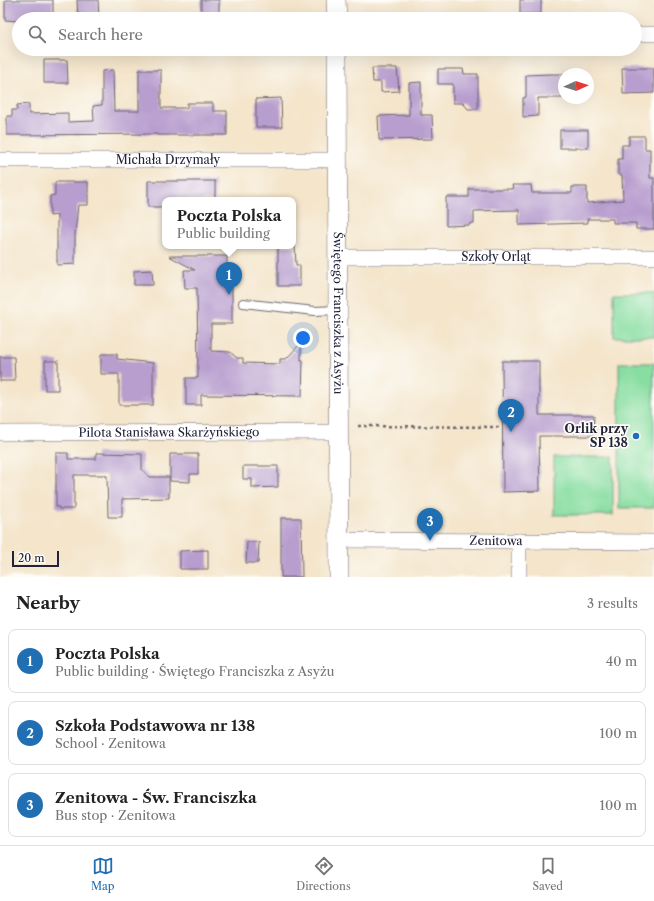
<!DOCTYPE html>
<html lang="en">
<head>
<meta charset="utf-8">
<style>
  body { margin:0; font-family:"Libre Caslon Text",serif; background:#f2f2f2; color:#222 }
  .compass { position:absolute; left:558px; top:68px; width:36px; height:36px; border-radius:50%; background:#fff; box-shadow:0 4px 16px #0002; rotate:87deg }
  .scale { position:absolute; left:12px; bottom:10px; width:47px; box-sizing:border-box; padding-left:4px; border:2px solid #22223b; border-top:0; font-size:11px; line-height:14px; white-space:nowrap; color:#22223b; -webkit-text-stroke:3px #fdfcf7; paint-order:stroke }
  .you { position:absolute; left:303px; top:338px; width:14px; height:14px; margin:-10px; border:3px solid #fff; border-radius:50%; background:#1a73e8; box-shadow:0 0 0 6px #1a73e833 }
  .badge { display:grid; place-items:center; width:26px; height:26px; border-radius:50%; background:#1f6fb2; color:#fff; font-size:13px; font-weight:700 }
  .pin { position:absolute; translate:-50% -33px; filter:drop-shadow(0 1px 2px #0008) }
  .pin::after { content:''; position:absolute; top:21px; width:14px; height:12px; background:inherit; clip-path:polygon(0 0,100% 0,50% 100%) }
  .popup { position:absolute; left:162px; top:197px; width:134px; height:52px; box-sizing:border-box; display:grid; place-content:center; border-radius:8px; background:#fff; filter:drop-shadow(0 1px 3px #0005); font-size:13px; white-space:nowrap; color:#767676 }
  .popup b { font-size:15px; color:#222 }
  .popup::after { content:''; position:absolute; left:50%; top:100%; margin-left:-8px; border:8px solid transparent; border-top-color:#fff }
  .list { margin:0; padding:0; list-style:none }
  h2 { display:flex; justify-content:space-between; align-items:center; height:52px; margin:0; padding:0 16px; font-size:17px }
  h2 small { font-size:13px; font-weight:400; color:#767676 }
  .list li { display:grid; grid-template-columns:26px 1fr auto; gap:12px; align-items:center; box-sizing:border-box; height:64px; margin:0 8px 8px; padding:0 8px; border:1px solid #e0e0e0; border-radius:8px }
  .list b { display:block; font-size:15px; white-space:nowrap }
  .list p { margin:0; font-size:13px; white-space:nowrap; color:#767676 }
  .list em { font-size:13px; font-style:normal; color:#767676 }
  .icon { flex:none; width:22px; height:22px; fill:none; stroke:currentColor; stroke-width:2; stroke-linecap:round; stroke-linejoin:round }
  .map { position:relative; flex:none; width:654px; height:577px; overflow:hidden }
  .search { position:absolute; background:#fff; box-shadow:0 4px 16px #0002; left:12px; right:12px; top:12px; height:44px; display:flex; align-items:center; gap:10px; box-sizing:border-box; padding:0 14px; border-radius:22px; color:#767676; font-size:15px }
  .sheet { height:268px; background:#fff }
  nav { display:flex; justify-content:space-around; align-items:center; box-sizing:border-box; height:56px; border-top:1px solid #e0e0e0; background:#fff; font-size:11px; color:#767676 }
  nav a { display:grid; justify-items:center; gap:2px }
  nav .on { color:#1f6fb2 }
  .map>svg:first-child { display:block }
</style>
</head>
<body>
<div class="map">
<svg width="654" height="577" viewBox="0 0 654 577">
  <rect width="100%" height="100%" fill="#fdfcf7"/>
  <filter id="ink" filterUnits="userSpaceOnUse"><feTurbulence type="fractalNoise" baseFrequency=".025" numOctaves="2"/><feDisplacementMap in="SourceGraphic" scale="8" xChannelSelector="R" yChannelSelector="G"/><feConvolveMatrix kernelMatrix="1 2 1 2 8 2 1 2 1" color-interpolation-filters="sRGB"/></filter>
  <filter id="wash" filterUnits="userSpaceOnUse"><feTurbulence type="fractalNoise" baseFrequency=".012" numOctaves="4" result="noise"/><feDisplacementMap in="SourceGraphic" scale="16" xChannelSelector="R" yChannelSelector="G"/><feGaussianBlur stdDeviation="0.9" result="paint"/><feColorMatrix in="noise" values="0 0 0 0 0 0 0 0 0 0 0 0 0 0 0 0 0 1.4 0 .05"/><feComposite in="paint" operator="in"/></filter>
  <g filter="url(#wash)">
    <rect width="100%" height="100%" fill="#f4e5cb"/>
    <g fill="#88dea1" stroke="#55806e">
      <rect x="614" y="293" width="40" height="44"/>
      <rect x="619" y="363" width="35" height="145"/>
      <rect x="554" y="457" width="59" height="58"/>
    </g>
    <g id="blocks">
      <g fill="#b89ecf">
        <path d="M5,0H53V16H22V19H19V21L5,20Z"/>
        <path d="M77,0H98L99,19H78Z"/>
        <path d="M201,0H219V19H202V16H201Z"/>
        <rect x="520" y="0" width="21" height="14"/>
        <path d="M44,60H67L68,83H44Z"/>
        <path d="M372,68H397L399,91L381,92V82H373Z"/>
        <path d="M622,68H654V93L623,94Z"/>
        <path d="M438,69H463L464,74H478V109H468L463,103H453V84H438Z"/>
        <path d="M113,70L114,111H139V70H161V108H187V103H213V111H227V135H157V134L7,135V116H12V110H17V105L29,104V114L68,113V122L94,121L93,106L102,105V71Z"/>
        <path d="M551,74H564V98H538V116L523,117V98L526,97V75Z"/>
        <path d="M421,82V115H432L433,139L379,140L378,116L409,115V83Z"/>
        <path d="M281,98L282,127H256V99Z"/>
        <rect x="560" y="130" width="28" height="18"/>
        <path d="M629,136H645V149H650V178H654V229H636V223H613V219H587L588,223L519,225V210L474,211V223H470V225L446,226V197H469V189H513L512,185H531L532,193H572V187H587V203L623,200L622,175H618V159H622V145H629Z"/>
        <path d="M148,181H215V200H165L164,207H148Z"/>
        <path d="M55,182H88V205H78L75,233V264L57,265V215L50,216V196L55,195Z"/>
        <path d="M278,246H295L296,265H300V286H278Z"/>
        <path d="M169,256H227V266H232V324H211V351L230,352L237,358H243V363L280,364V359H286L301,343V360H303L302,396L201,395V405H186V378H198L197,288H185L184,270H195Z"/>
        <path d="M152,270L153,285H134V271Z"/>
        <path d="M101,354H117V359L153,363V405H119V374H101Z"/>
        <path d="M0,357H14L15,381H0Z"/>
        <rect x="45" y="361" width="13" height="29"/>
        <path d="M502,361H539V415H594L593,436H539L540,491L503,492Z"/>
        <path d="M56,453H68V459H96V453L142,454V470L150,477H169V498L122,499V517H108L107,476H105V475H74V509H59V507H56Z"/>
        <path d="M170,454H198V474H190V482L170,481Z"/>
        <path d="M243,466H278V487L252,488V479H243Z"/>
        <path d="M281,518H301L302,577H281Z"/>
        <path d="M247,542H259L258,563H246Z"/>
        <path d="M208,550V569H180V551Z"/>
      </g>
    </g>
  </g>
  <g filter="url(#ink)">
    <use href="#blocks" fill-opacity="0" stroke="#6c666d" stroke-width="1"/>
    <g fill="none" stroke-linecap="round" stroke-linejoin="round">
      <defs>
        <path id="service" d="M243,303L315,311L338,310"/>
        <g id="minor">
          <path d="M635,34H654"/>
          <path id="s1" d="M0,160H337"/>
          <path id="s2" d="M338,257H654"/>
          <path id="s3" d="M0,433L338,432"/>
          <path id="s4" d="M339,540L654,542"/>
          <path d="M519,541V577"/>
        </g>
        <g id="tertiary">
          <path d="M336,0L337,19"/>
          <path id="s5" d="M337,49L339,577"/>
        </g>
      </defs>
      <use href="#service" stroke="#6c666d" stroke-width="10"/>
      <use href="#minor" stroke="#6c666d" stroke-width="16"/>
      <use href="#tertiary" stroke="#6c666d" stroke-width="20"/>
      <path stroke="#6c666d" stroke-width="2.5" stroke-dasharray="3 3" stroke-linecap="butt" d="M358,426L503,427"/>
      <use href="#service" stroke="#fff" stroke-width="8"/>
      <use href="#minor" stroke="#fff" stroke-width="15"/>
      <use href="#tertiary" stroke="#fff" stroke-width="19"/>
    </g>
  </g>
  <circle fill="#1f6fb2" stroke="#fdfcf7" stroke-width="1.5" cx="636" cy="436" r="4"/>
  <g text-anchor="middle" stroke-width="3.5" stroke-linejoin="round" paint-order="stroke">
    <g font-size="12" fill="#22223b" stroke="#fdfcf7">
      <text dy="4" stroke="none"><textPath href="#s1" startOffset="168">Michała Drzymały</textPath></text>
      <text dy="4" stroke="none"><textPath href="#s2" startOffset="158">Szkoły Orląt</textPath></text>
      <text dy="4" stroke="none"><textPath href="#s5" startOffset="264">Świętego Franciszka z Asyżu</textPath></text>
      <text dy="4" stroke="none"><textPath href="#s3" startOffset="169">Pilota Stanisława Skarżyńskiego</textPath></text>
      <text dy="4" stroke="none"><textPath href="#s4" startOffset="157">Zenitowa</textPath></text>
    </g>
    <g font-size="12" font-weight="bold" fill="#22223b" stroke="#fdfcf7" text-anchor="end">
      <text x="628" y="433">Orlik przy<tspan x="628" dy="14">SP 138</tspan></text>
    </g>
  </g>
</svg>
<svg class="compass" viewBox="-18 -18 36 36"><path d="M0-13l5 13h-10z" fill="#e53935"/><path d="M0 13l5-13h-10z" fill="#767676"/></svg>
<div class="scale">20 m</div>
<div class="you"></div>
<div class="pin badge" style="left:229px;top:295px">1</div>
<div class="popup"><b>Poczta Polska</b>Public building</div>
<div class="pin badge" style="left:511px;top:432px">2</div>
<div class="pin badge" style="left:430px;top:541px">3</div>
<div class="search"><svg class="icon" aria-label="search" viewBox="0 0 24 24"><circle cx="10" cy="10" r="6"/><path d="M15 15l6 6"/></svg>Search here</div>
</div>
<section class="sheet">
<h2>Nearby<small>3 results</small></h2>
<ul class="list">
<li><span class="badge">1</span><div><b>Poczta Polska</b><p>Public building · Świętego Franciszka z Asyżu</p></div><em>40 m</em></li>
<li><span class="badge">2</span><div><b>Szkoła Podstawowa nr 138</b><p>School · Zenitowa</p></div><em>100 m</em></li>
<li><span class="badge">3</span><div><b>Zenitowa - Św. Franciszka</b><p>Bus stop · Zenitowa</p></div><em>100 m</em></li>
</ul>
</section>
<nav>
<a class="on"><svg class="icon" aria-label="map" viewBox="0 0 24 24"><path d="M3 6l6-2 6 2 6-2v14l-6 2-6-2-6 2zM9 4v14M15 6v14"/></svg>Map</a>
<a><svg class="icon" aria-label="directions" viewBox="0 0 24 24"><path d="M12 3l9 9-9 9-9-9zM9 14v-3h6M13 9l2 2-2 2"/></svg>Directions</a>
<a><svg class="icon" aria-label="saved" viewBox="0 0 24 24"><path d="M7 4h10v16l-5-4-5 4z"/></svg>Saved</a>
</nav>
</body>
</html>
